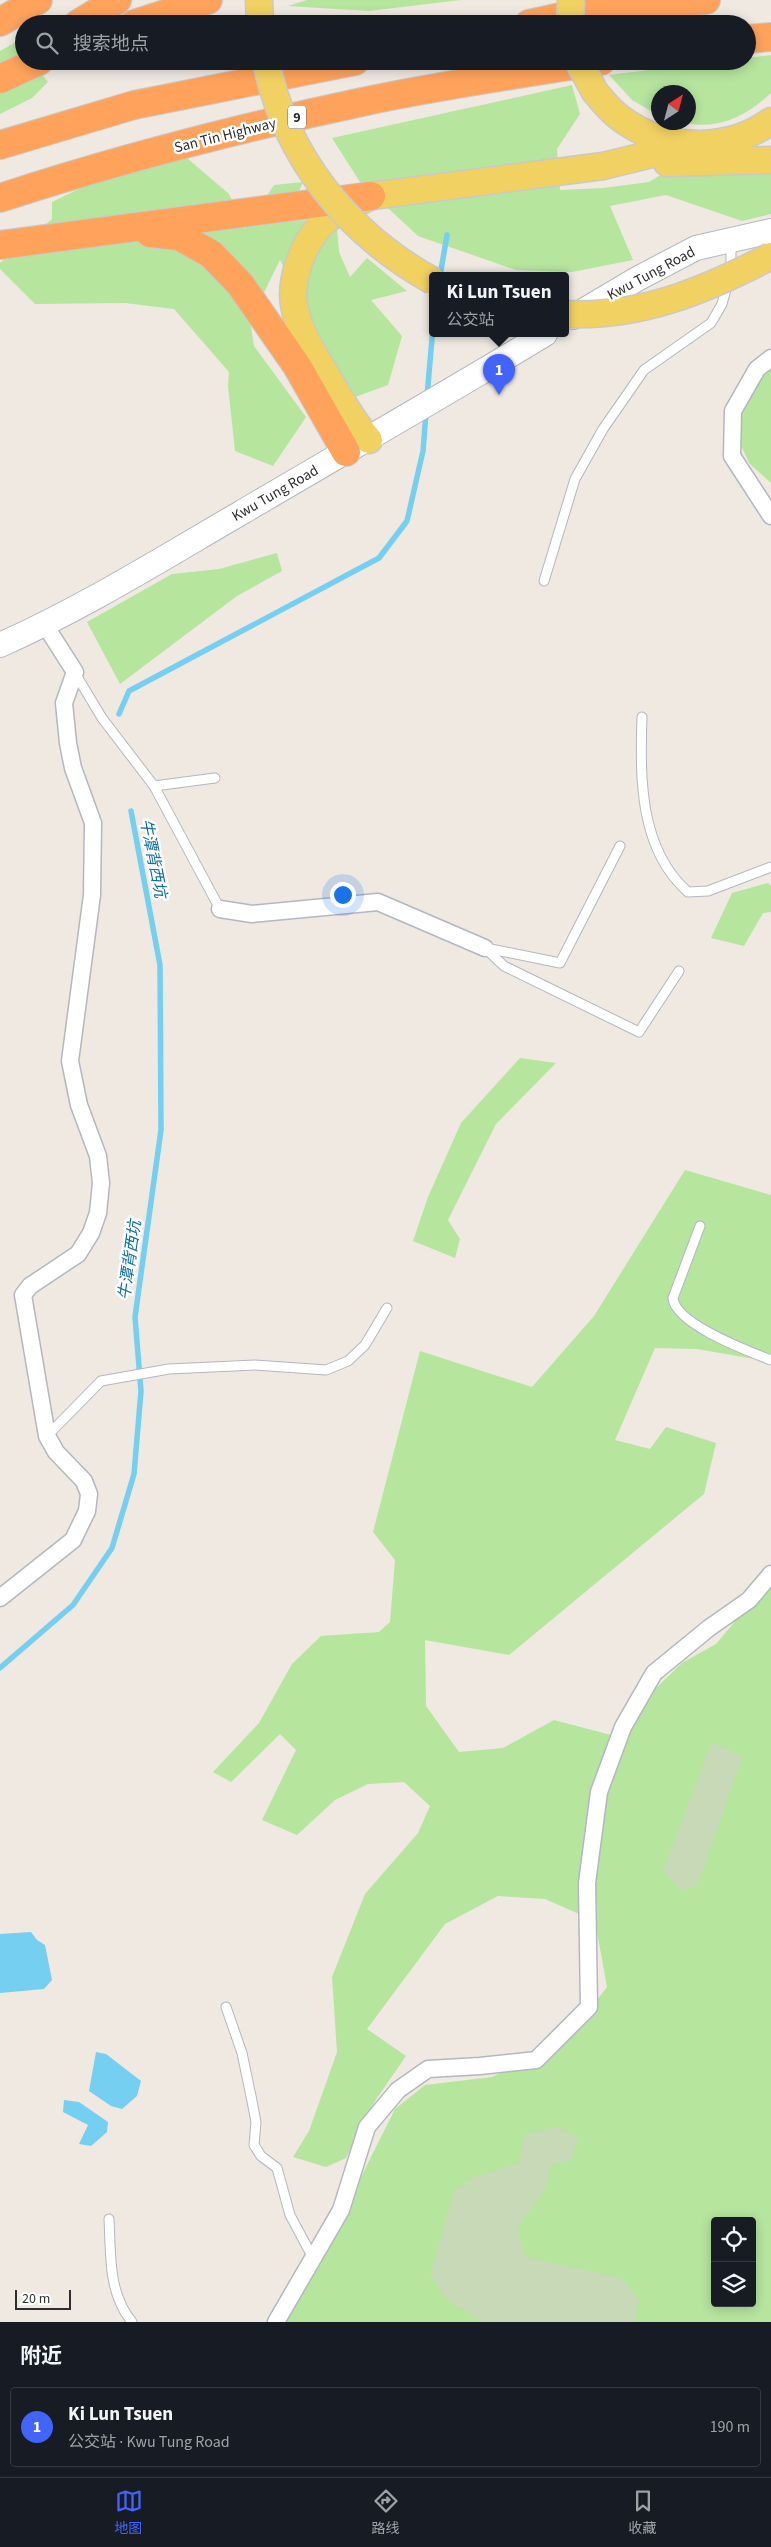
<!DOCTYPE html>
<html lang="zh">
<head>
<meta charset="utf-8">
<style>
  body { margin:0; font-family:"Source Sans 3","Noto Sans SC",sans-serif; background:#242831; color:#f1f3f6 }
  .controls { position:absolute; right:15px; bottom:15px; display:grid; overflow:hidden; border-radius:5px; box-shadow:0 2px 12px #0003 }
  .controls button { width:45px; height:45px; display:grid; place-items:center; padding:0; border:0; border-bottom:1px solid #363941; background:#171b24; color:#f1f3f6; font:25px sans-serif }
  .compass { position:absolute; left:651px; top:85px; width:45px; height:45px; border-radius:50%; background:#171b24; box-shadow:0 2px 12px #0003; rotate:36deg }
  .scale { position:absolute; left:15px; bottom:12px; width:56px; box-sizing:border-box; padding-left:5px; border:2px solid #2e2e2e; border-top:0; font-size:14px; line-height:18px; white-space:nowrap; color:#2e2e2e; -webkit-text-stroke:4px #fff; paint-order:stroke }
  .you { position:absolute; left:342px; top:894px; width:18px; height:18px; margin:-12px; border:4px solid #fff; border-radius:50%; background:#1a73e8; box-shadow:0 0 0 8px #1a73e833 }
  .badge { display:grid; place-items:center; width:32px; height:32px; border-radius:50%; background:#4264fb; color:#fff; font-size:16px; font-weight:700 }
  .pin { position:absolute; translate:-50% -41px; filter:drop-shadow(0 1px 2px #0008) }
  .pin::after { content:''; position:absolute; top:26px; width:18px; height:15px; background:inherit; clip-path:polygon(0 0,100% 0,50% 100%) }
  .popup { position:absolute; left:429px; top:272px; width:140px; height:65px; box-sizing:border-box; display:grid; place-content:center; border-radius:5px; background:#171b24; filter:drop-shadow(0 1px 4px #0005); font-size:16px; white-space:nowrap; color:#9ea1a6 }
  .popup b { font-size:19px; color:#f1f3f6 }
  .popup::after { content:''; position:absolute; left:50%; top:100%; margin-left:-10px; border:10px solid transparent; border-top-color:#171b24 }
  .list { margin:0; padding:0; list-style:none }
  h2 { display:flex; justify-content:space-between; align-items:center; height:65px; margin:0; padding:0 20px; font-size:21px }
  h2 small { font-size:16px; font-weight:400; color:#9ea1a6 }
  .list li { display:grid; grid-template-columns:32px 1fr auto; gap:15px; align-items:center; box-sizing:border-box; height:80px; margin:0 10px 10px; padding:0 10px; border:1px solid #363941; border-radius:5px }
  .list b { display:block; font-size:19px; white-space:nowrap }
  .list p { margin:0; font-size:16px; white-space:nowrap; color:#9ea1a6 }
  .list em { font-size:16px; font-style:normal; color:#9ea1a6 }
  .icon { flex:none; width:28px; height:28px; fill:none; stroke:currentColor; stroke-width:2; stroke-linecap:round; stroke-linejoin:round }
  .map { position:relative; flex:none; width:771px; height:2322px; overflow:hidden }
  .search { position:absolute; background:#171b24; box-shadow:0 2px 12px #0003; left:15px; right:15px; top:15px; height:55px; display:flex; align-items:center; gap:12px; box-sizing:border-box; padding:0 18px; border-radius:28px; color:#9ea1a6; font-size:19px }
  .sheet { height:155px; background:#171b24 }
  nav { display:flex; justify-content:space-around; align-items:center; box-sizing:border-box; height:70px; border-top:1px solid #363941; background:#171b24; font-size:14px; color:#9ea1a6 }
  nav a { display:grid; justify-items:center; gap:2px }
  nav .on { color:#4264fb }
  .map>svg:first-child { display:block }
</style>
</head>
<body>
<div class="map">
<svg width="771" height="2322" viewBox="0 0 771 2322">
  <rect width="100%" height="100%" fill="#efe9e1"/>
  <g fill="#b6e59e" fill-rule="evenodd">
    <path d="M307,0H461L369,11L288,6Z"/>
    <path d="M16,42L24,52V61H31L48,82L32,98L0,114V51Z"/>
    <path d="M771,55V93C747,116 719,130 685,123L688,122V92H658V115L632,100L609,75L719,61H747V58Z"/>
    <path d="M572,85L580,114L557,149L560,190L603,188L649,182L687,159L771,154V214L742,221L666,195L610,206L633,260L572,272L516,270L418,236L360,182L332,138Z"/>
    <path d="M187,158L229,194L245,229L274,185L303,182L286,222L303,220L337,229L339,252L350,277L367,258L407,291L371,300L402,336L388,385L355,397L317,331L280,260L250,321L254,346L306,417L273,466L235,451L228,386L229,372L174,309L125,303L35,304L0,269V263L52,219V202L95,181Z"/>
    <path d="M771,365V483L749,463L730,421Z"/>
    <path d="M277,553L282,571L237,596L120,684L87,622L172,574L219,569Z"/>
    <path d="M768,883L771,886V912L763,913L744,946L711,938L732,893Z"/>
    <path d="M520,1058L556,1063L496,1124L448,1220L460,1239L455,1258L413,1241L428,1197L461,1123Z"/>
    <path d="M685,1170L771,1195V1362L697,1349L655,1348L615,1440L650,1449L666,1427L716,1443L704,1494L509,1655L425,1640L426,1706L459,1752L503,1748L554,1720L626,1739L650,1694L682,1663L716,1644L771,1579V2322H284L343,2213L395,2109L425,2085L492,2077L567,2039L607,1987L595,1921L545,1899L498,1896L445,1924L367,2029L406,2056L375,2101L346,2158L326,2167L293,2157L309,2131L337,2052L332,1977L365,1894L418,1833L430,1806L404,1782L368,1784L335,1800L297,1835L262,1820L296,1750L280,1734L231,1782L213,1772L259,1723L292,1664L321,1636L379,1632L390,1622L395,1560L373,1532L420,1351L532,1387L594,1316ZM715,2221H752V2303H715Z"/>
  </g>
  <g fill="#c8d9b8">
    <path d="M712,1742L743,1756L697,1885L682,1891L663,1871Z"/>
    <path d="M558,2127L578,2138L571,2160L552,2164L546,2188L517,2228L525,2257L621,2278L640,2300L634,2322H482L448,2300L430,2276L454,2191L472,2178L519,2163L525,2134Z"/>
  </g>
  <g fill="#75cff0">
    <path d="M31,1932L37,1940L45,1945L52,1980L44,1989L0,1993V1934Z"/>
    <path d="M96,2052L106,2054L141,2081L137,2096L122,2109L111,2106L89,2091Z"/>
    <path d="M64,2100L79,2102L108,2122L107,2132L91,2146L79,2144L88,2125L63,2112Z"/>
  </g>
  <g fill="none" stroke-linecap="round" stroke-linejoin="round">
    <g stroke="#75cff0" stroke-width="5.5">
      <path d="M440,276L447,235"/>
      <path d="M427,396L433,327"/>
      <path d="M119,714L129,691L379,558L407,521L423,451L426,413"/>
      <path d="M0,1668L73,1605L112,1548L134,1474L141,1391L135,1317L161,1130L160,965L131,811"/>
    </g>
    <defs>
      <g id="lane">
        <path d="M544,581L575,479L603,429L644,370L711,323L722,304L731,271V241"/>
        <path d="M75,673L102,718L154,786L220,909"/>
        <path d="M642,717C640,777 639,849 688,892L708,891L771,867"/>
        <path d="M154,786L215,778"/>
        <path d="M485,948L504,966L639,1032L679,971"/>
        <path d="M486,948L560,963L620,846"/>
        <path d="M700,1226L673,1298C675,1324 748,1351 771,1360"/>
        <path d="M47,1436L101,1381L169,1369L255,1365L326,1370L348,1361L365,1345L387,1308"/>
        <path d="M226,2007L242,2053L251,2096L256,2122L254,2145L261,2156L277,2168L290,2215L313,2258"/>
        <path d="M109,2219C111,2255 108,2293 132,2322"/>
      </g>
      <g id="street">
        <path d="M771,358L757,369L733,411L732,456L771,516"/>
        <path d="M220,909L252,914L378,902L485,948"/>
        <path d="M0,1598L73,1540L87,1511L89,1494L84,1481L56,1452L47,1436L23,1295L30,1286L78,1254L91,1233L98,1213L101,1183L98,1156L79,1105L70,1061L92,895L93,823L73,768L68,743L64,703L75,672L45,625"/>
        <path d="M276,2322L341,2210L367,2127L398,2090L428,2069L480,2066L536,2060L589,2007L587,1883L599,1792L623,1727L654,1673L709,1628L749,1600L771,1574"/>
      </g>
      <g id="secondary">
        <path d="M573,317L637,279L696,248L771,231"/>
        <path d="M0,645C83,608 160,560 239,514C341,454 444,395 545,334"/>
      </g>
      <g id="primary">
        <path d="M259,0L260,24"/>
        <path d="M595,92C605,104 615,116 629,124C671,151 730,151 771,121"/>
        <path d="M667,163L771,160"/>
        <path d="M369,440C352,420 340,398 327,376C315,356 300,333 295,310C288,282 303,242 324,222C337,210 356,204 371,196L603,166L693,144"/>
      </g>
      <g id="highway">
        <path d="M0,22L38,0"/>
        <path d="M78,24L117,0"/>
        <path d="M134,24L208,0"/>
        <path d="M529,24L587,11L706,0"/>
        <path d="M747,39L771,37"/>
        <path d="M0,79L39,61"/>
        <path d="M0,145L134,105L355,61"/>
        <path d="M0,198C119,159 240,128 362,102C440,85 521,74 601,61"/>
        <path d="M150,233L179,236L211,254L240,284L297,366L346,452"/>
        <path d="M0,245L371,196"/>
      </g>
    </defs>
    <use href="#lane" stroke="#b4b7c1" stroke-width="11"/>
    <use href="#street" stroke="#b4b7c1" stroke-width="19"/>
    <use href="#secondary" stroke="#b4b7c1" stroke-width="26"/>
    <use href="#primary" stroke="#c9c9c9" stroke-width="29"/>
    <use href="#highway" stroke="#c9c9c9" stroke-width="30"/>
    <use href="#lane" stroke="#fff" stroke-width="9"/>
    <use href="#street" stroke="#fff" stroke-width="16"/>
    <use href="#secondary" stroke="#fff" stroke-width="24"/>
    <use href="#primary" stroke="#f2d163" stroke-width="26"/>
    <use href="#highway" stroke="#ffa35c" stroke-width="28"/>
    <defs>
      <g id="primary-bridge">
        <path d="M570,24L571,0"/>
        <path d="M266,61C285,157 348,234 433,281"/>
        <path d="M578,61L595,92"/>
        <path d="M565,314C640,318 706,290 771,256"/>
      </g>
    </defs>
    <use href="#primary-bridge" stroke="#c9c9c9" stroke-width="29" stroke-linecap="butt"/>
    <use href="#primary-bridge" stroke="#f2d163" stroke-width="26"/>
  </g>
  <g text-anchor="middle" stroke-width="5" stroke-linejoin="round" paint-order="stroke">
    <rect fill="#fff" stroke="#6d6d6d" stroke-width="1" x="288" y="105.5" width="18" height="23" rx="4"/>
    <g font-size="14" font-weight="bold" fill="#2e2e2e">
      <text x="297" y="122">9</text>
    </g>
    <g font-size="15" fill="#2e2e2e" stroke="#fff">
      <text transform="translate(225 135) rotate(-14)" y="5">San Tin Highway</text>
      <text transform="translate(651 273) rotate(-28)" y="5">Kwu Tung Road</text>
      <text transform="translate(275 493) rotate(-30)" y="5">Kwu Tung Road</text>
    </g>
    <g font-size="16" font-style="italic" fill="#0d6fa3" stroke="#fff">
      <text transform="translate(154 858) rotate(79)" y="6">牛潭背西坑</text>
      <text transform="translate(129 1260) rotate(-82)" y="6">牛潭背西坑</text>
    </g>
  </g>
</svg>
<div class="controls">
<button><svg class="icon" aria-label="locate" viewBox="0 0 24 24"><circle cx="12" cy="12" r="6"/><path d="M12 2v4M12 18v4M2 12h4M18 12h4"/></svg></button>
<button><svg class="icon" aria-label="layers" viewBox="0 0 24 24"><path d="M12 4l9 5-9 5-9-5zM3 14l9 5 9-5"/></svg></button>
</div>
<svg class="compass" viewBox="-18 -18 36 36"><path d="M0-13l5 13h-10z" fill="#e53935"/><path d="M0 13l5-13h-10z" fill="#9ea1a6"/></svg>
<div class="scale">20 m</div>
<div class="you"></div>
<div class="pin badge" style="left:499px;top:395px">1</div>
<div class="popup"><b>Ki Lun Tsuen</b>公交站</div>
<div class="search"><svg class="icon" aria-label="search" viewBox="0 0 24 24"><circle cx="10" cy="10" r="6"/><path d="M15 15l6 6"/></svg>搜索地点</div>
</div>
<section class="sheet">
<h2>附近<small></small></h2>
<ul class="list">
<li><span class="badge">1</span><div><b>Ki Lun Tsuen</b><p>公交站 · Kwu Tung Road</p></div><em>190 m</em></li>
</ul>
</section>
<nav>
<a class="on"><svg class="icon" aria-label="map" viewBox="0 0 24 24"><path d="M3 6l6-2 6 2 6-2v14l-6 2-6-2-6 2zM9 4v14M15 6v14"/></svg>地图</a>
<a><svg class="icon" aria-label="directions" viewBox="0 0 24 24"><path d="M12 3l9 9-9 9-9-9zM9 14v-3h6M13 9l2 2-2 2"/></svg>路线</a>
<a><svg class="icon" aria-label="saved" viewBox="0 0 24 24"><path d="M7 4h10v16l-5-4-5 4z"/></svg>收藏</a>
</nav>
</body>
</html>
